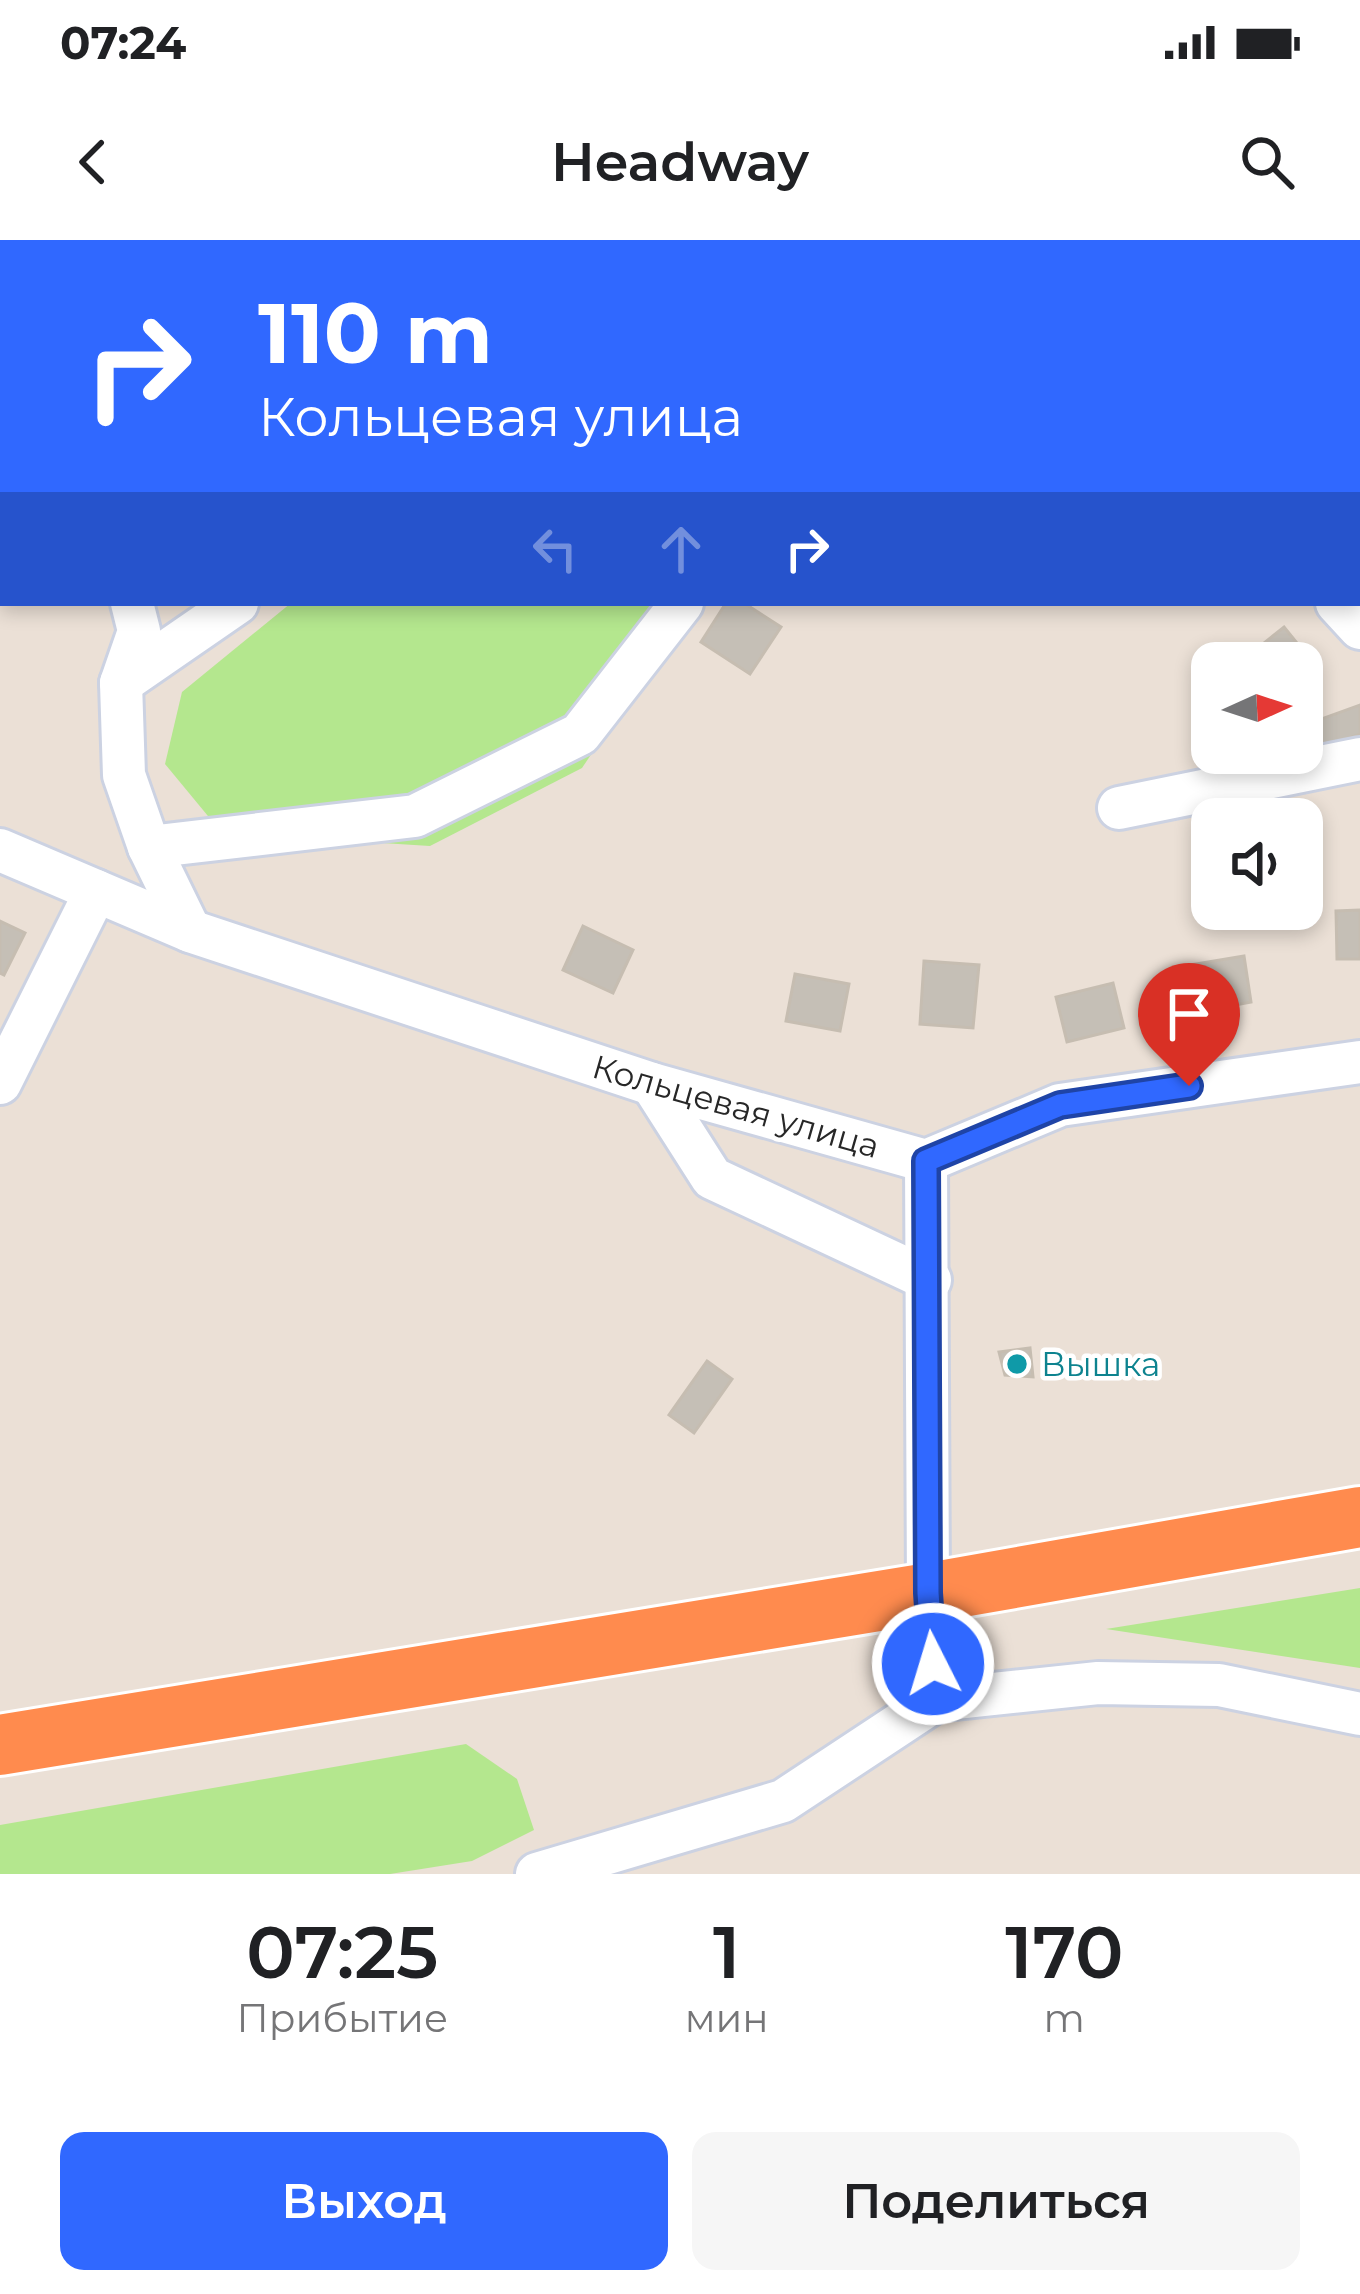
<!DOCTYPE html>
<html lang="ru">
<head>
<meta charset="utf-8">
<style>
	:root { --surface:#fff; --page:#f6f6f6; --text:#202124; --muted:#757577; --accent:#3068ff }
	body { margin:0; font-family:Montserrat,sans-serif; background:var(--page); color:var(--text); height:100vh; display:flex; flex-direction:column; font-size:45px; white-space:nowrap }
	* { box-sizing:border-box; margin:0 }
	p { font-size:39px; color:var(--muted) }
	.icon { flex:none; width:66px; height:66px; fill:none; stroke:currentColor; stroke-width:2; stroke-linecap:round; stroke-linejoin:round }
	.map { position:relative; height:1634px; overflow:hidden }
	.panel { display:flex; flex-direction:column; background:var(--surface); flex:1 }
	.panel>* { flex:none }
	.banner { position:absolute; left:0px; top:0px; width:1362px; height:366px; box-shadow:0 6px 18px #0003; background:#3068ff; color:#fff; overflow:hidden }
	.needle { width:78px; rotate:87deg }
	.tools { position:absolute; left:1191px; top:402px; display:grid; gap:24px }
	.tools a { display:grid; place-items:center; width:132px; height:132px; border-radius:24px; background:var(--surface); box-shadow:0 6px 18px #0003; font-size:60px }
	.pin { position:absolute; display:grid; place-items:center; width:102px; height:102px; color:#fff; margin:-123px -51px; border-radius:50% 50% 50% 0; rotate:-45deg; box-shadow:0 0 12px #0007 }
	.pin .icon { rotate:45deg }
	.me { position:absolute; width:132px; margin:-66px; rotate:355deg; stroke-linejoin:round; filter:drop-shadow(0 0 9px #0008) }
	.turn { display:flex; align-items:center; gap:42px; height:252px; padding:0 60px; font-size:54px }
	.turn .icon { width:156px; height:156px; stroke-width:2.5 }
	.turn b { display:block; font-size:84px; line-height:102px }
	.lanes { display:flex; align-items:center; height:114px; padding:0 60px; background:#0003; justify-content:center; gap:60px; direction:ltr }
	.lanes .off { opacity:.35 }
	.eta { display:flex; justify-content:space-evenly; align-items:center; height:204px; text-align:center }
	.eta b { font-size:72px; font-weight:600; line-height:84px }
	.action { display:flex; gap:24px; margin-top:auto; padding:24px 60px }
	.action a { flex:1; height:138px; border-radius:24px; background:var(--accent); color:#fff; font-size:48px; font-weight:600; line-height:138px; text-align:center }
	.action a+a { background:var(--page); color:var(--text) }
	.status { display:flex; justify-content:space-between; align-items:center; height:84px; padding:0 60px; background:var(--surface); direction:ltr }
	.status svg { height:33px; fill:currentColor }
	header { display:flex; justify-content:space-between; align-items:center; height:156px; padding:0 60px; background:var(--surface); font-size:54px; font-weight:600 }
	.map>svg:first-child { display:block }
	.green { fill:#b4e78e }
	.building { fill:#c5bfb6; stroke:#c6bdb1; stroke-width:3 }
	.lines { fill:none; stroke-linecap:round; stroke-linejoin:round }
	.minor-casing { stroke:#ccd2e2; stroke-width:48 }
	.highway-casing { stroke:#fff; stroke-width:66 }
	.minor { stroke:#fff; stroke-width:42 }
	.highway { stroke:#ff8b4e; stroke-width:60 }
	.route-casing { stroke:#1f44a6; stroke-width:30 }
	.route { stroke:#3068ff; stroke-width:21 }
	.culture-dot { fill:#0f9aa8; stroke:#fff; stroke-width:4.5 }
	.labels { text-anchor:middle; stroke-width:9; stroke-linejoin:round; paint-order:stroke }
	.street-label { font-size:33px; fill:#272727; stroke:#fff }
	.culture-label { font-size:33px; fill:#0d838f; stroke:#fff; text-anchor:start }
</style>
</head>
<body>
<div class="status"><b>07:24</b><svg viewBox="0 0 49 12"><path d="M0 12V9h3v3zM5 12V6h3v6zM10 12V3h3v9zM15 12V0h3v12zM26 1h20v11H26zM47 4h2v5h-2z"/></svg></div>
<header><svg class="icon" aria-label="back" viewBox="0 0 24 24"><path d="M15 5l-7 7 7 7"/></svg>Headway<svg class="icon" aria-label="search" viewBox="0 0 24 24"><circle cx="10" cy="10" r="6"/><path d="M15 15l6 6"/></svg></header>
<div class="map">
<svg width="1360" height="1634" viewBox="0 0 1360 1634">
	<rect width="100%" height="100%" fill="#ebe0d6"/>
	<g class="green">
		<polygon points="646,0 954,0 644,3"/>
		<polygon points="291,363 693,363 582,528 430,606 222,593 165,524 182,452"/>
		<polygon points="1360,1348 1360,1428 1106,1389"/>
		<polygon points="466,1504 517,1539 534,1590 472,1621 390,1634 0,1634 0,1585"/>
	</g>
	<g class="building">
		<polygon points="726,363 744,363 781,387 750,434 701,402"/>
		<polygon points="1284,387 1305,413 1293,423 1239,423"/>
		<polygon points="1360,465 1360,494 1279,524 1275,513 1302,513 1302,486"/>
		<polygon points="1360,670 1360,719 1337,719 1336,671"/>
		<polygon points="0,681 25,693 4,735 0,733"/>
		<polygon points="583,686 633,710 613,753 563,730"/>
		<polygon points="1244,716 1251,762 1192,773 1184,726"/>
		<polygon points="924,721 979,725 973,788 920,784"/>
		<polygon points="795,734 849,744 840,791 786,781"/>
		<polygon points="1113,743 1124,788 1067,802 1056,757"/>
		<polygon points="1030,1108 1033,1137 1005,1135 999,1112"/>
		<polygon points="707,1121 732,1139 694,1193 669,1175"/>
	</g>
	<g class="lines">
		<defs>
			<g id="minor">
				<polyline points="1010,0 1012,3"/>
				<polyline points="596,3 598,0"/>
				<polyline points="971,3 974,0"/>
				<polyline points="0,156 3,160"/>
				<polyline points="132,363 139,391 121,443 124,535 149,607 190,691"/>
				<polyline points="1337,363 1360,388"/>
				<polyline points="121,443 237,363"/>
				<polyline points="1119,568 1360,519"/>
				<polyline points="149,607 415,576 580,494 682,363"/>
				<polyline points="0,610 190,691 652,844 926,921 1060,865 1360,822"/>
				<polyline points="0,843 96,651"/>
				<polyline points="652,844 712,938 930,1040"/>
				<polyline points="926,921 928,1353 936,1460 1098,1443 1219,1445 1360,1474"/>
				<polyline points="537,1634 783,1561 936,1460"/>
			</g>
			<polyline id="highway" points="0,1505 928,1353 1360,1277"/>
		</defs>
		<use href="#minor" class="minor-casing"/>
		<use href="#highway" class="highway-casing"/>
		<use href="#minor" class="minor"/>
		<use href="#highway" class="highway"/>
	</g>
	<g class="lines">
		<defs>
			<polyline id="route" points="933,1424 928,1353 926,921 1060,865 1189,846"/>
		</defs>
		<use href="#route" class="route-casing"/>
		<use href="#route" class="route"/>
	</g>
	<circle class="culture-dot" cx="1017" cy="1124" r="12"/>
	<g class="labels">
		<g class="street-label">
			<text transform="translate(736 866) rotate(16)" y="12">Кольцевая улица</text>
		</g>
		<g class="culture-label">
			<text x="1041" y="1136">Вышка</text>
		</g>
	</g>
</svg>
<div class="tools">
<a><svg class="needle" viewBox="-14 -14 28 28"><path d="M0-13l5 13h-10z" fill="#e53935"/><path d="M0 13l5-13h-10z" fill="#757577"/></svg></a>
<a><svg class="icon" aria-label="sound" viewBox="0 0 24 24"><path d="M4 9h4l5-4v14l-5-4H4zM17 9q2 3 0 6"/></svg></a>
</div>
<div class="pin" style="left:1189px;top:846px;background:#d93025"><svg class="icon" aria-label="arrive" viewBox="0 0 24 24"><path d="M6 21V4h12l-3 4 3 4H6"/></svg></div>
<svg class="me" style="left:933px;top:1424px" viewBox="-20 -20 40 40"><circle r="17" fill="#3068ff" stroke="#fff" stroke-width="3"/><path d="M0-11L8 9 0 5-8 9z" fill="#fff"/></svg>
<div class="banner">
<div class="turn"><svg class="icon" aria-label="right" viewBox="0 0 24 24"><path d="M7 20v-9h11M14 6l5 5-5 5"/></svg><div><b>110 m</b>Кольцевая улица</div></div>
<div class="lanes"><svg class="icon off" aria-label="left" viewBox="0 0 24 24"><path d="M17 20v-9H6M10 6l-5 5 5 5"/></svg><svg class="icon off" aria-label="ahead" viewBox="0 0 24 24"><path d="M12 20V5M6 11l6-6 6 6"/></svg><svg class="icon" aria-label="right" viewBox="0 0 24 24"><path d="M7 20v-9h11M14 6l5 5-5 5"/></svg></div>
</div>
</div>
<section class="panel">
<div class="eta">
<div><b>07:25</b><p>Прибытие</p></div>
<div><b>1</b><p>мин</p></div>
<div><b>170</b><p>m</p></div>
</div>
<div class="action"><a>Выход</a><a>Поделиться</a></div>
</section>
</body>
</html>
